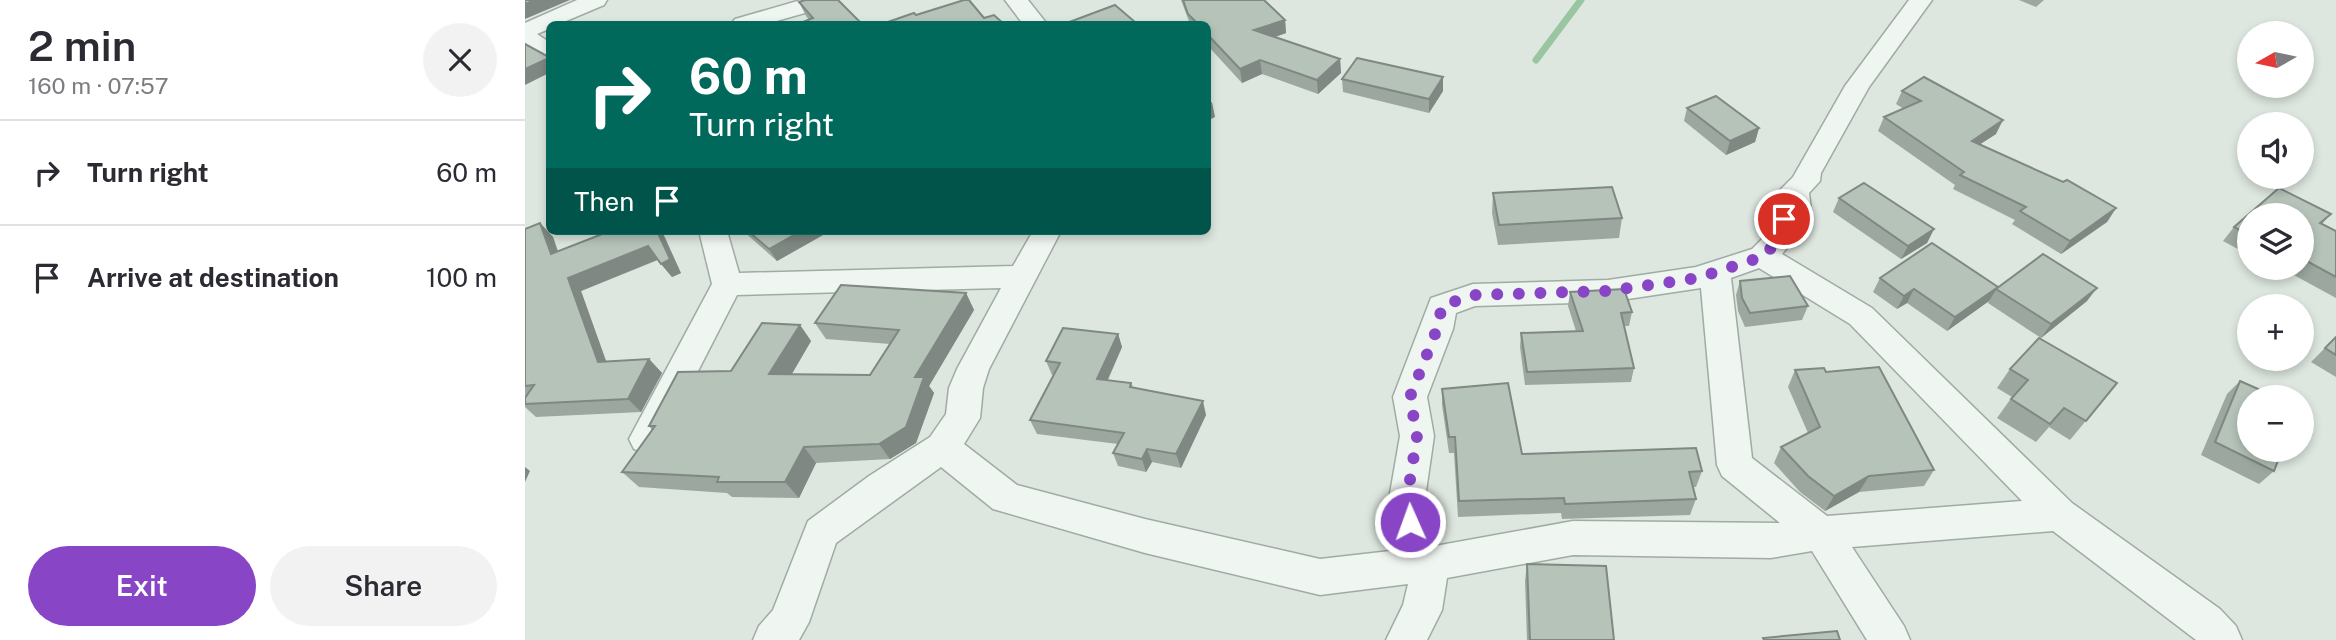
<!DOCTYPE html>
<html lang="en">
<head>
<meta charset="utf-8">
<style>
	:root { --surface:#fff; --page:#f2f2f3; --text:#2b2b33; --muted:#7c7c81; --line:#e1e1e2; --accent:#8846c7 }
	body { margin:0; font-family:"Public Sans",sans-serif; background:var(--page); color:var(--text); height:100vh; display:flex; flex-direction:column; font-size:26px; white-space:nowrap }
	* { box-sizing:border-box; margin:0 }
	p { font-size:23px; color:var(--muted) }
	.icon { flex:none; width:38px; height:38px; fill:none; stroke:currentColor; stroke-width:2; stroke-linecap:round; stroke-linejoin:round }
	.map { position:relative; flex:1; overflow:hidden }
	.panel { display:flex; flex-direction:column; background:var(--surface); width:525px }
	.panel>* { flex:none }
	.hud { position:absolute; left:21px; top:21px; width:665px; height:214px; border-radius:10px; box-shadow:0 4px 10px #0003; background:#00695c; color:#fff; overflow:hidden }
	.needle { width:46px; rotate:261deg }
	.fabs { position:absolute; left:1712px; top:21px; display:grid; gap:14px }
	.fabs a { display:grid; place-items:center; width:77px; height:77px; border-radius:50%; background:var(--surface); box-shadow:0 4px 10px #0003; font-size:35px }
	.pin { position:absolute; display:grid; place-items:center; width:60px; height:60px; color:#fff; margin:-30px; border:4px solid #fff; border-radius:50%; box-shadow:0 2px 7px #0007 }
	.me { position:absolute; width:77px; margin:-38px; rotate:358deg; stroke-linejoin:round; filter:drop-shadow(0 0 5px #0008) }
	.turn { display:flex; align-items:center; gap:24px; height:147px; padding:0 28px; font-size:32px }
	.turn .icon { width:91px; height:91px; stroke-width:2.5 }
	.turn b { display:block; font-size:49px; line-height:60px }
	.then { display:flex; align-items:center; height:66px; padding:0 28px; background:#0003; gap:14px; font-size:26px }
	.round { display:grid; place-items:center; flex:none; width:74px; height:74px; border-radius:37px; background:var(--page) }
	.head { display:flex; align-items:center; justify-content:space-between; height:119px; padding:0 28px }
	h1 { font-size:42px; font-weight:600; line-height:52px }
	.cta { display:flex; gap:14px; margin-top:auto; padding:14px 28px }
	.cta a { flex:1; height:80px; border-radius:42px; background:var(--accent); color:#fff; font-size:28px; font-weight:600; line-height:80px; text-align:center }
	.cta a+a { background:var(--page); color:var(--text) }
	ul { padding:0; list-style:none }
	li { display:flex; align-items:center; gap:21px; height:105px; padding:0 28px; border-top:2px solid var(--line) }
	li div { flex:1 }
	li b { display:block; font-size:26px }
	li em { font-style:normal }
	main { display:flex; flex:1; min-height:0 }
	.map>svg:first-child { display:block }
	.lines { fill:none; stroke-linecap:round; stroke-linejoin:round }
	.stream { stroke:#99c5a1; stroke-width:7 }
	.minor-casing { stroke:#9faca2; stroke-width:3 }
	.minor { fill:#eff5f1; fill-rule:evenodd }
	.wall { fill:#9ca89f }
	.shaded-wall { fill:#7f8882 }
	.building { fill:#b5c3b9; stroke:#7f8882; stroke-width:2 }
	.route { stroke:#8846c7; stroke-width:12; stroke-dasharray:0 21.6 }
</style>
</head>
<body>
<main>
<section class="panel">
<div class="head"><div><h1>2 min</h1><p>160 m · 07:57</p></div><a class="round"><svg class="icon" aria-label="close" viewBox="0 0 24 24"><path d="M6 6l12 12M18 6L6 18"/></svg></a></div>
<ul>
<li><svg class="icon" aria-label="right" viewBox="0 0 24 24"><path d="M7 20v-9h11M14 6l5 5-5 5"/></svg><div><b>Turn right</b></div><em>60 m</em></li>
<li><svg class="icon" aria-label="arrive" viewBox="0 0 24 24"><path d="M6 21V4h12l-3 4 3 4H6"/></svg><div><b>Arrive at destination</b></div><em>100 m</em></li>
</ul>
<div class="cta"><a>Exit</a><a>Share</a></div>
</section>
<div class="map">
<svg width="1811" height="640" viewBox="0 0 1811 640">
	<rect width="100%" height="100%" fill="#dde6df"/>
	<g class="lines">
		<polyline class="stream" points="1011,60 1056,0"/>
		<defs>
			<g id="minor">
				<polygon points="52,0 82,0 79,5 34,24 24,24 24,29 12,34 24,42 24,59 16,57 0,47 0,23"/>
				<polygon points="276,0 311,0 308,5 241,24 206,24 210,19"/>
				<polygon points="480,0 503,0 522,24 498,24"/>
				<path d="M1384,0H1407L1344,87L1296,173L1295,181L1284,193L1286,210L1272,224L1265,244L1257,254L1347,308L1547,503L1695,609L1711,626L1717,640H1671L1528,531L1327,547L1379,626L1385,640H1342L1287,551L1246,558L1048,555L922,578L917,610L902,640H861L878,605L883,584L795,595L620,553L468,509L416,467L311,543L284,622L274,640H228L234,626L248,610L283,521L344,476L405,437L421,414L424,388L432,369L476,288L212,295L133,449L121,453L109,449L104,439L187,284L174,231H202L214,273L488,266L508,231H536L464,369L458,388L455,418L439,444L492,485L620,519L795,559L874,550L869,539L863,505L875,436L868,397L906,298L948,284L1083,280L1171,267L1227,249L1237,239L1249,212L1258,206L1255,190L1268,177L1320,86ZM1234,268L1325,324L1497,501L1302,516L1227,458L1206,278ZM1176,288L1192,465L1197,476L1255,523L1048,521L910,546L899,505L909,436L902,397L928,329L931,313L950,306L1083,302Z"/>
			</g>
		</defs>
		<use href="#minor" class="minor-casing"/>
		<use href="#minor" class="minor"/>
	</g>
	<g class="wall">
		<polygon points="656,0 739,0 760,20 761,33 750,37 815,59 816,73 793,94 737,74 717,83 682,45 682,24 665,24"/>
		<polygon points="1494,0 1519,0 1511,7"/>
		<polygon points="274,2 337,24 284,20 281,16"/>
		<polygon points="817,79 918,91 904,113 818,92"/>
		<polygon points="1377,91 1471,134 1455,144 1591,208 1582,222 1536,254 1487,224 1490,220 1428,189 1430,185 1353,131 1359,117 1379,109 1371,104"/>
		<polygon points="1162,108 1234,128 1230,142 1201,155 1159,121"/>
		<polygon points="1754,188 1806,214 1797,224 1811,231 1811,298 1756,268 1776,268 1776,215 1724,215 1724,255 1698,241 1709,227"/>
		<polygon points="968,193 1097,218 1094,238 973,245 967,213"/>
		<polygon points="1314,198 1409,229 1402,243 1376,259 1308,212"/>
		<polygon points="15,223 28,237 33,251 85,231 156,273 147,277 133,260 56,291 81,361 124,359 137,373 116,412 11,417 0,407 0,229"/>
		<polygon points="218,231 305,231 252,261"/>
		<polygon points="1355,278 1473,287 1562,301 1516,338 1463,303 1464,301 1422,331 1382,303 1372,309 1348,292"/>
		<polygon points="1215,281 1283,306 1277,320 1220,327 1213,311 1211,295"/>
		<polygon points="1045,292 1107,312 1104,326 1099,326 1109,368 1106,382 1000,385 995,347 996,333 1051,331 1043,306"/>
		<polygon points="441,293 449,310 404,386 409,393 391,443 365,459 291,463 274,498 207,497 202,493 114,487 97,472 127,430 124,426 275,325 286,341 266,375 345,375 365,344 301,339 290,323"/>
		<polygon points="593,334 597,347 583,380 606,383 608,387 681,415 656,468 627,462 621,472 593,466 588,453 593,444 512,434 505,420 529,375 527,375 521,361"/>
		<polygon points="1811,337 1811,377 1786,362"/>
		<polygon points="1485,369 1592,383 1545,440 1524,427 1511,442 1472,418 1487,397 1472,388"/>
		<polygon points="1270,370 1301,372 1409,470 1399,486 1334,492 1300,511 1275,492 1249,463 1256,447 1283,433 1263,387"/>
		<polygon points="1715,381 1749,471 1734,484 1676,455 1702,394"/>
		<polygon points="917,389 997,454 1177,471 1171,487 1168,487 1171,499 1165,515 1037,519 1036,513 933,517 929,453 924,453 917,405"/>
		<polygon points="1002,564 1089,640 1002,640 1000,581"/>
	</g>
	<g class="shaded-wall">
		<polygon points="10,0 45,0 0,19 0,4"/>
		<polygon points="760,20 761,33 731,44 729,30"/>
		<polygon points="24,58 24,73 0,85 0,69"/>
		<polygon points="815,59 816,73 793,94 792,80"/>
		<polygon points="735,60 737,74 717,83 715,69"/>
		<polygon points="918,77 918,91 904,113 904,99"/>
		<polygon points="687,102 690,117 682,121 682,105"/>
		<polygon points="1478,120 1471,134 1440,154 1447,141"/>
		<polygon points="1234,128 1230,142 1201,155 1205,141"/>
		<polygon points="1591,208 1582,222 1536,254 1545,241"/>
		<polygon points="15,223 28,237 38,268 26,254"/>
		<polygon points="1409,229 1402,243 1376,259 1383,246"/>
		<polygon points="132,231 137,231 156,273 147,277 136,264"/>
		<polygon points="276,231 305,231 252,261 244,249"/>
		<polygon points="123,246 134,259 56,291 86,375 73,362 43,278"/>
		<polygon points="1473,287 1464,301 1422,331 1430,317"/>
		<polygon points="1572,288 1562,301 1516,338 1526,324"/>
		<polygon points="1389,289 1382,303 1372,309 1379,296"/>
		<polygon points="441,293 449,310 404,386 409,393 391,443 365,459 354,444 390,377"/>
		<polygon points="275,325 286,341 257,391 244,374"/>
		<polygon points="593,334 597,347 577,392 572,379"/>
		<polygon points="124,359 137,373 116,412 103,399"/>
		<polygon points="678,401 681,415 656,468 651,454"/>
		<polygon points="279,447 291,463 274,498 260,482"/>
		<polygon points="622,449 627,462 621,472 617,459"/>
		<polygon points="0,467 5,471 0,482"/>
		<polygon points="1344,476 1334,492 1300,511 1309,496"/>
	</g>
	<g class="building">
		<polygon points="0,0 10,0 0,4"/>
		<polygon points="280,0 313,0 337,24 277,24 275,23 288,18 274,2"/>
		<polygon points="439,0 444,0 459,18 469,15 479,24 357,24 389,13 391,15"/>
		<polygon points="658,0 739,0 760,20 729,30 815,59 792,80 735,60 715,69 682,34 682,24 673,24 663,14"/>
		<polygon points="590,5 610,22 604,24 539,24"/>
		<polygon points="0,44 24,57 24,58 0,69"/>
		<polygon points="832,58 918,77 904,99 817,79"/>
		<polygon points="1399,77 1478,120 1447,141 1538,182 1542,180 1591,208 1545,241 1495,211 1501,207 1435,175 1439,172 1359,117 1396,101 1377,91"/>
		<polygon points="1191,96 1234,128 1205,141 1162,108"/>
		<polygon points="1339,183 1409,229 1383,246 1314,198"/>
		<polygon points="1087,187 1097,218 974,225 968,193"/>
		<polygon points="1754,188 1806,214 1795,223 1811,231 1811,277 1776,258 1776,215 1724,215 1724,235 1709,227"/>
		<polygon points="15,223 26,254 85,231 132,231 145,259 136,264 123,246 43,278 73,362 124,359 103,399 0,404 0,398 9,385 0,386 0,229"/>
		<polygon points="223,231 276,231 244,249"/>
		<polygon points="1407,243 1473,287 1430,317 1389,289 1379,296 1355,278"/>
		<polygon points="1518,254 1572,288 1526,324 1471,289"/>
		<polygon points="1265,276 1283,306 1225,313 1217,298 1215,281"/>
		<polygon points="316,285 441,293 390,377 399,377 381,427 354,444 279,447 260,482 192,482 194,477 97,472 130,426 124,426 153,372 206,371 237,323 275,325 244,374 345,375 374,330 290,323"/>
		<polygon points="1099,289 1107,312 1096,313 1109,368 1002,372 996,333 1058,331 1045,292"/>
		<polygon points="538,328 593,334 572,379 606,383 605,387 678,401 651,454 622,449 617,459 588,453 599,433 505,420 535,363 521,361"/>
		<polygon points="1811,337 1811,355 1800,348"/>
		<polygon points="1514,338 1592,383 1561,421 1539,408 1525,424 1486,399 1503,380 1485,369"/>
		<polygon points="1354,367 1409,470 1344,476 1309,496 1283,476 1256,447 1295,427 1270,370 1299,368 1301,372"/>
		<polygon points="1715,381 1751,397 1724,397 1724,450 1757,450 1749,471 1690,442"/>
		<polygon points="983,383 997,454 1171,448 1177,471 1164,472 1171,499 1040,504 1039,498 934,501 930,437 924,437 917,389"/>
		<polygon points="1002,564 1081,566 1089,640 1005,640"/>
		<polygon points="1312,631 1315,640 1239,640 1238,638"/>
	</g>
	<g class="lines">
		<polyline class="route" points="885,522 881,505 892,436 885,397 912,329 917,306 948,295 1083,291 1173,278 1237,257 1250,244 1259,219"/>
	</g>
</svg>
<div class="fabs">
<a><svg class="needle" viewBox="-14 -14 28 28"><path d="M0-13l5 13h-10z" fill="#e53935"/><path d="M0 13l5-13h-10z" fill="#7c7c81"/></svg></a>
<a><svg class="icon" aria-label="sound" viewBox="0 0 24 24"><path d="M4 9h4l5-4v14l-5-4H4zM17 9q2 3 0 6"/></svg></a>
<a><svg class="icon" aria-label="layers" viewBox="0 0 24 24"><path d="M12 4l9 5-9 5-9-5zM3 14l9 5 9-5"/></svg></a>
<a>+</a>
<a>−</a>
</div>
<div class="pin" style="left:1259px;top:219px;background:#d93025"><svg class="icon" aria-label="arrive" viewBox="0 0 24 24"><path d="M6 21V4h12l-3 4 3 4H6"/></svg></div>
<svg class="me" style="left:885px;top:522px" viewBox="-20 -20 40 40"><circle r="17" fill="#8846c7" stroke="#fff" stroke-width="3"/><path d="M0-11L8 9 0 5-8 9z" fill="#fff"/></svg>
<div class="hud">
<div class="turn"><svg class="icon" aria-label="right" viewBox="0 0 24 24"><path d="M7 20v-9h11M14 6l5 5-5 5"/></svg><div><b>60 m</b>Turn right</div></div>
<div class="then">Then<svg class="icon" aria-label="arrive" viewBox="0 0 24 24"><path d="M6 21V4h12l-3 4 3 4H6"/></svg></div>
</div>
</div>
</main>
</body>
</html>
